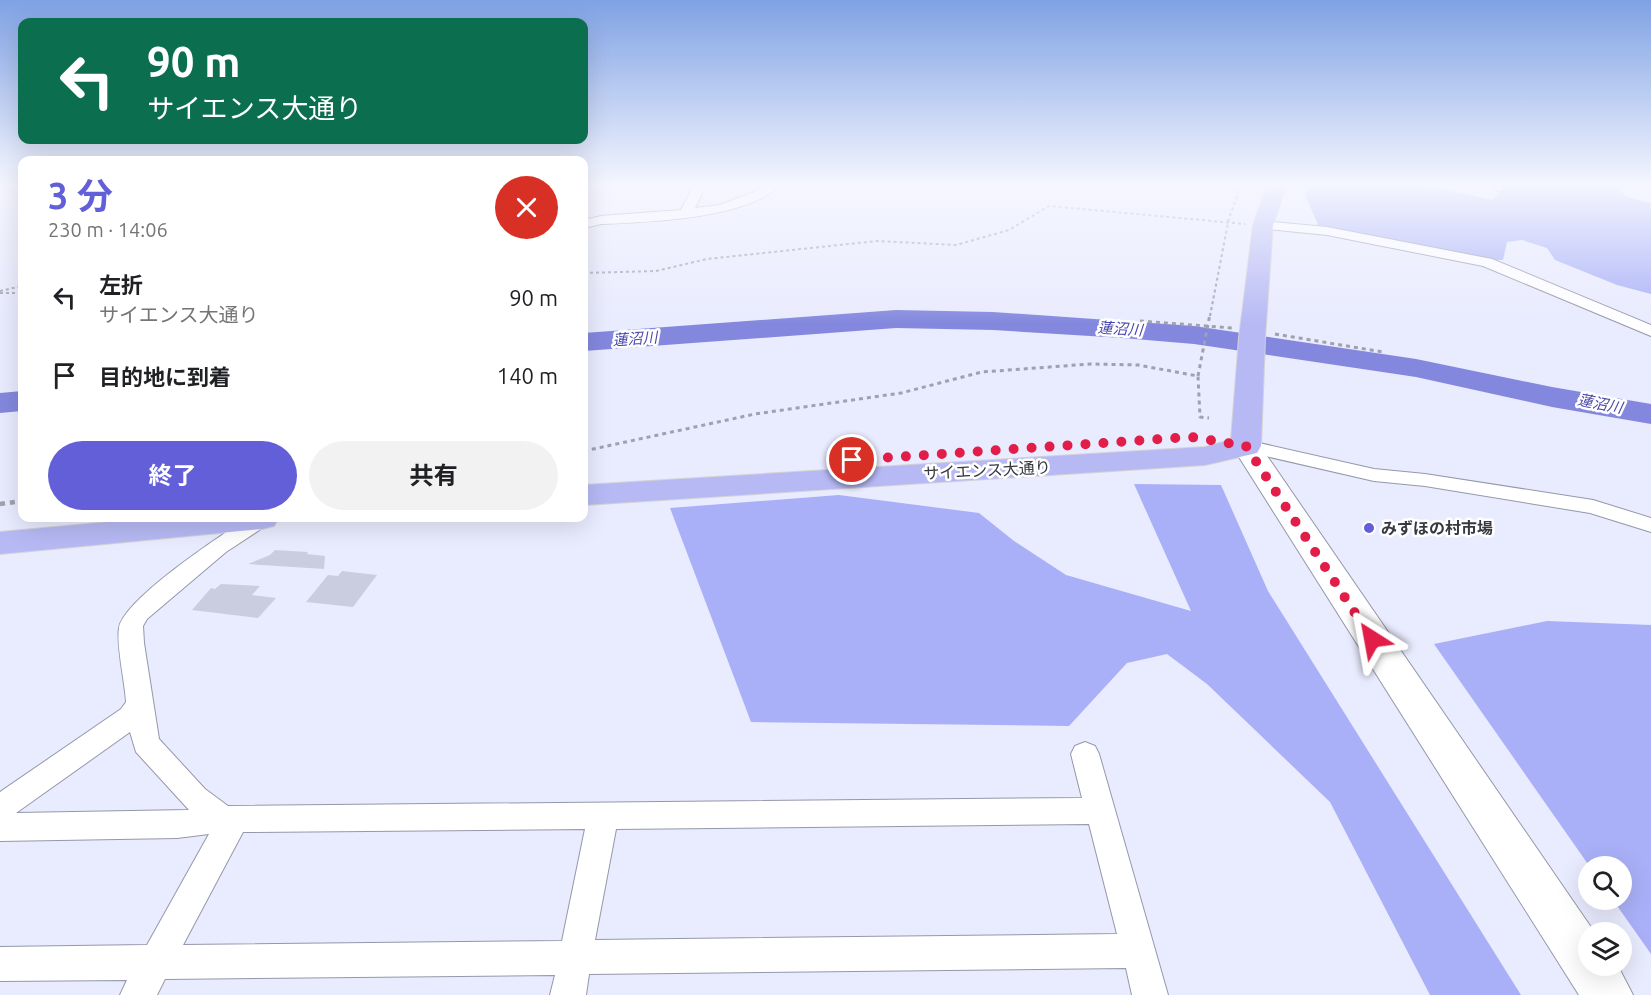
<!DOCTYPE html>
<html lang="ja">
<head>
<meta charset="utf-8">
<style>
	:root { --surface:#fff; --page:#f2f2f2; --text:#202124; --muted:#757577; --accent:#625fd8 }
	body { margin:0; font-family:Ubuntu,"Noto Sans JP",sans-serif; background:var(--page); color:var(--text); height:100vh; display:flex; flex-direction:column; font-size:22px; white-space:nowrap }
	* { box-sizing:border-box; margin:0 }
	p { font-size:20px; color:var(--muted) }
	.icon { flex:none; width:33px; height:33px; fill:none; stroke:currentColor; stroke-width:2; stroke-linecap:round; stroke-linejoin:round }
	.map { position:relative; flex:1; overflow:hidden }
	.sheet { position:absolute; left:18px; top:156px; width:570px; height:366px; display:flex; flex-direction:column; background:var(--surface); border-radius:12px; box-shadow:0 6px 24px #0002 }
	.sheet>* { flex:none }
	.banner { position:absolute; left:18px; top:18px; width:570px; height:126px; border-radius:12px; box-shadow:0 6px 24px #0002; background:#0b6e4f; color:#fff; overflow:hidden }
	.tools { position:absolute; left:1578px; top:856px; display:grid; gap:12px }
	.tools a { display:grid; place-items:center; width:54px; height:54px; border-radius:50%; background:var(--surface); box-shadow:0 6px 24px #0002; font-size:30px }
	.pin { position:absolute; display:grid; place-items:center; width:51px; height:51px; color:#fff; margin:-26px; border:3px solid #fff; border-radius:50%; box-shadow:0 2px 6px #0007 }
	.me { position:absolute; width:66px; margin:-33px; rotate:326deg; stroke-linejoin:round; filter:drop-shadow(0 0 4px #0008) }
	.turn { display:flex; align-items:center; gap:21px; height:126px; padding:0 30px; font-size:27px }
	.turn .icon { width:78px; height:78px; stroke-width:2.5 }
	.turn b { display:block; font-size:42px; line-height:51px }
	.round { display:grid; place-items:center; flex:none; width:63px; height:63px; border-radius:32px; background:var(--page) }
	.overview { display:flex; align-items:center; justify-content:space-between; height:102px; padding:0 30px }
	h1 { font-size:36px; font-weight:700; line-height:45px; color:var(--accent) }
	.action { display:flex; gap:12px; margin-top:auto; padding:12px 30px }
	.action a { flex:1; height:69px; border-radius:36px; background:var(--accent); color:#fff; font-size:24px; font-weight:700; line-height:69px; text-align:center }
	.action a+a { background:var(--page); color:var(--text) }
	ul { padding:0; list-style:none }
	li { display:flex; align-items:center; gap:18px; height:78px; padding:0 30px }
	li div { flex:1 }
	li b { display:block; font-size:22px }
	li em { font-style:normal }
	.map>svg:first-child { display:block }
	.forest { fill:#a9b0f7 }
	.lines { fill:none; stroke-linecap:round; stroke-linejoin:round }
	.river { fill:#8388de; fill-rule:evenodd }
	.building { fill:#cacddf }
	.lane-casing { stroke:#9598a9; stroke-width:3 }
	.street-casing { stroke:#9598a9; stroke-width:2 }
	.secondary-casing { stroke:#9598a9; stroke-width:2 }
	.primary-casing { stroke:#d3d3d5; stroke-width:2 }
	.path-far2 { stroke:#9fa1af; stroke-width:2; stroke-dasharray:3 3; stroke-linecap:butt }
	.path-far1 { stroke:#9fa1af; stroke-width:3; stroke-dasharray:4 4; stroke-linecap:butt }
	.path { stroke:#9fa1af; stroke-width:4.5; stroke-dasharray:5 5; stroke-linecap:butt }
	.lane { fill:#fff; fill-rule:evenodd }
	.street { fill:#fff; fill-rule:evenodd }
	.secondary { fill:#fff; fill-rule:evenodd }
	.primary { fill:#b6b9f4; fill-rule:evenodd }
	.route { stroke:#e11d48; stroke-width:10; stroke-dasharray:0 18 }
	.poi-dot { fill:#625fd8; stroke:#fff; stroke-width:2 }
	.labels { text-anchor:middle; stroke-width:5; stroke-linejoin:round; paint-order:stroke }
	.far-water-label { font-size:15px; font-style:italic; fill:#4946ab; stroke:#fff }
	.street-label { font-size:16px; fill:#383940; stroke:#fff }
	.poi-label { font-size:16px; font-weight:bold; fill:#383940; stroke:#fff; text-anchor:start }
</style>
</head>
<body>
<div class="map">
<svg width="1651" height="995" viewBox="0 0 1651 995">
	<rect width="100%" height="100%" fill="#e9ebfe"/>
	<g class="forest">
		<polygon points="1311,185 1425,185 1493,200 1505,185 1616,185 1626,197 1651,203 1651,294 1617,285 1555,260 1547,248 1522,240 1507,242 1503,260 1494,260 1318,225 1305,194"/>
		<polygon points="1134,484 1221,485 1268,591 1521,995 1430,995 1330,802 1207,684 1167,654 1127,663 1069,726 751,722 670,508 839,495 979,513 1014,541 1066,575 1191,611"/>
		<polygon points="1547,621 1651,625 1651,954 1613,900 1622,900 1622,867 1590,867 1434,644"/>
	</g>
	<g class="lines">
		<g class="river">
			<polygon points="896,310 993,312 1194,326 1416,359 1552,387 1651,404 1651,424 1552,407 1416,377 1194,344 1123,338 993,330 896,328 584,351 584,333"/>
			<polygon points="22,391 22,411 0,413 0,393"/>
		</g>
	</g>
	<g class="building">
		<polygon points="275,550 308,552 307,554 325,556 324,569 248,564 270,555"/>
		<polygon points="342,571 377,575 353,607 306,602 328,575 338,576"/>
		<polygon points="221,584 260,586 252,595 276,598 258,618 192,610 211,588 215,589"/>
	</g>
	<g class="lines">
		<defs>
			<polygon id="lane" points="1493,185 1499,185 1503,190 1498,191"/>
			<g id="street">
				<path d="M694,185H706L695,208L720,205L754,192L765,185H780C748,219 646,222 601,224L584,228V220L601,216L681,210Z"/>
				<polygon points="1263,221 1327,227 1492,259 1651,325 1651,336 1483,266 1327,235 1258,228 1256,225"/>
				<polygon points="1246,440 1374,469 1425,474 1593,500 1651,518 1651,532 1590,513 1425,486 1374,481 1239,450 1236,446 1239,442"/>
				<path d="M248,518H273L270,523L226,552L147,619L143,626L144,643L159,739L205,789L228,806L1082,798L1071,754L1075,746L1085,742L1095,746L1099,754L1168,995H1132L1126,968L589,974L586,995H550L555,975L165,979L157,995H120L127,980L0,981V947L147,945L209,834L177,838L0,841V792L121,709L126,702C125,682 116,645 119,628C123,600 221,535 248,518ZM130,732L136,752L189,810L16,813ZM1089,824L1117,934L595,940L616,829ZM585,829L562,941L183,945L243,832Z"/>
			</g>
			<polygon id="secondary" points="1246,438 1256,440 1595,933 1588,933 1588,966 1618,966 1633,995 1579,995 1232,446 1236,440"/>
			<g id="primary">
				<polygon points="1267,185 1287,185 1273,225 1265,338 1261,446 1257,453 1205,465 584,505 584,485 1205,447 1231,440 1239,338 1253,225"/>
				<polygon points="152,518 279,518 274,526 262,529 0,554 0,532"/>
			</g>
		</defs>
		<use href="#lane" class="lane-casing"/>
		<use href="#street" class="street-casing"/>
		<use href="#secondary" class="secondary-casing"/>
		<use href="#primary" class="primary-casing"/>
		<g class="path-far2">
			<polyline points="1550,191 1552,185"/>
			<polyline points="584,273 656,271 707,259 877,241 956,245 1009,230 1049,206 1245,224"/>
			<polyline points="0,291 22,286"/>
			<polyline points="0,293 22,293"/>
			<polyline points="1210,316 1229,218 1241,185"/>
		</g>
		<g class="path-far1">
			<polyline points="1140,321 1232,328"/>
			<polyline points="1275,334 1383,352"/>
			<polyline points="1198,376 1210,314"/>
			<polyline points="584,451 755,414 901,393 982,372 1090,364 1138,365 1198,376 1200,417 1209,418"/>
		</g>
		<polyline class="path" points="0,504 22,501"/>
		<use href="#lane" class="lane"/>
		<use href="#street" class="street"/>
		<use href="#secondary" class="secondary"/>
		<use href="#primary" class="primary"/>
	</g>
	<linearGradient id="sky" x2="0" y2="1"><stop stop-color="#7fa2e4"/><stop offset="0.57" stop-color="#f5f6ff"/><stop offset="1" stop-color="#f5f6ff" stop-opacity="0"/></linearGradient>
	<rect width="1651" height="324" fill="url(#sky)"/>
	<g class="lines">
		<polyline class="route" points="852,460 1191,437 1246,446 1372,639"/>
	</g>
	<circle class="poi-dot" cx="1369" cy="528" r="6"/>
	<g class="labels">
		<g class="far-water-label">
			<text transform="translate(1120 329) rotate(4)" y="5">蓮沼川</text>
			<text transform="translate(635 339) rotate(-4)" y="5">蓮沼川</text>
			<text transform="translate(1600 404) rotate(11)" y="5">蓮沼川</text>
		</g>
		<g class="street-label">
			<text transform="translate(987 470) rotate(-3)" y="6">サイエンス大通り</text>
		</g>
		<g class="poi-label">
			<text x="1381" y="534">みずほの村市場</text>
		</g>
	</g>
</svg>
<div class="tools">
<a><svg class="icon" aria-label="search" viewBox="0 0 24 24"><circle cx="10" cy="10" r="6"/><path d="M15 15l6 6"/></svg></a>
<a><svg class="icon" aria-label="layers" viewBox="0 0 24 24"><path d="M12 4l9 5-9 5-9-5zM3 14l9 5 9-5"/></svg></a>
</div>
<div class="pin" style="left:852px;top:460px;background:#d93025"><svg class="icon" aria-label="arrive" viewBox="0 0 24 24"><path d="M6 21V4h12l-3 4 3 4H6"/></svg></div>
<svg class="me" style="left:1372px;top:639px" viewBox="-20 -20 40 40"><path d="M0-17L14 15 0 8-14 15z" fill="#e11d48" stroke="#fff" stroke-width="4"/></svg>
<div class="banner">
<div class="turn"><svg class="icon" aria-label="left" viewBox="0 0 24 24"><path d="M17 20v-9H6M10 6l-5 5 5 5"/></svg><div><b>90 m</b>サイエンス大通り</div></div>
</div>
<section class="sheet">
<div class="overview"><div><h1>3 分</h1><p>230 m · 14:06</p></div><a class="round" style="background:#d93025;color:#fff"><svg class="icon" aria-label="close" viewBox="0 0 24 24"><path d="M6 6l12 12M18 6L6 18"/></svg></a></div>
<ul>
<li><svg class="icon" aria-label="left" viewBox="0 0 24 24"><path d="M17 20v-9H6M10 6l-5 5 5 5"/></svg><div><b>左折</b><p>サイエンス大通り</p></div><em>90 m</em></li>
<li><svg class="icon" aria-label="arrive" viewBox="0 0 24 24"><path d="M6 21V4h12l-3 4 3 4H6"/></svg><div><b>目的地に到着</b></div><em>140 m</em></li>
</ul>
<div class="action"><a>終了</a><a>共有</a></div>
</section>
</div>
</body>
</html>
